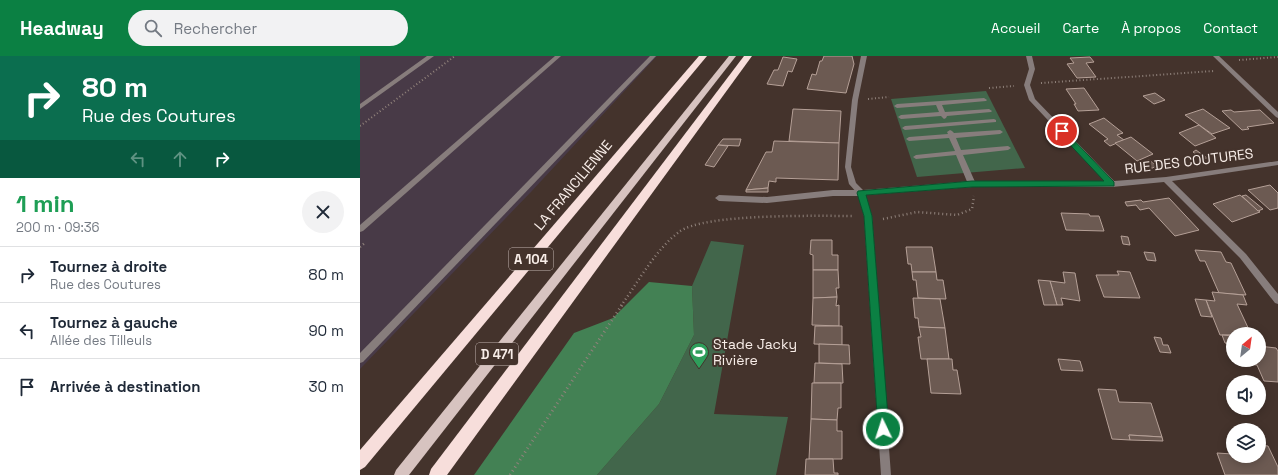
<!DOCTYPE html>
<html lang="fr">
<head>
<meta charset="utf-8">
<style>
	:root { --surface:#fff; --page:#f2f2f3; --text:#1f2937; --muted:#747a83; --line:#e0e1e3; --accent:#0b8043 }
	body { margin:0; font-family:"Space Grotesk",sans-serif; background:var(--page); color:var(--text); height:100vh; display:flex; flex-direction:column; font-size:15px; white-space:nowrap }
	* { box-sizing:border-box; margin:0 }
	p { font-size:13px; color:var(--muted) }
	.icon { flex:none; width:22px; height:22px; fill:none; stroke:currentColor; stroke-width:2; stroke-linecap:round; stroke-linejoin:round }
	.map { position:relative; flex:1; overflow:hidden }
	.details { display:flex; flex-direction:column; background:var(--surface); width:360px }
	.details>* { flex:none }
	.top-card { background:#0b6e4f; color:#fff; overflow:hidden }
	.needle { width:26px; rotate:29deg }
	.controls { position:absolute; left:866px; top:271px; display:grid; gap:8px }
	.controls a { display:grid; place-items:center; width:40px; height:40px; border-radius:50%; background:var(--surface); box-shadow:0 2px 10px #0003; font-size:20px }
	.pin { position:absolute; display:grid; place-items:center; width:34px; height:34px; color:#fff; margin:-17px; border:2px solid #fff; border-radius:50%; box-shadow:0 1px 4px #0007 }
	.me { position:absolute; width:44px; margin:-22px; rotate:356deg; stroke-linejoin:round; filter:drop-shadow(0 0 3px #0008) }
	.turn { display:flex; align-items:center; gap:14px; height:84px; padding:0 16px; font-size:18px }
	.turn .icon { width:52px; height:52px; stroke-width:2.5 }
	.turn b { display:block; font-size:28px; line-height:34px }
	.lanes { display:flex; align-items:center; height:38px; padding:0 16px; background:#0003; justify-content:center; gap:20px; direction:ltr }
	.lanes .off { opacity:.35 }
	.round { display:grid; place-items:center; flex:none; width:42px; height:42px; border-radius:21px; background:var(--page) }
	.headline { display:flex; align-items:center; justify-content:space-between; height:68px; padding:0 16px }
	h1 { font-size:24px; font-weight:700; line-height:30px; color:#1e9e55 }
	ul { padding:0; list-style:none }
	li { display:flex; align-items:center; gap:12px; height:56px; padding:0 16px; border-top:1px solid var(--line) }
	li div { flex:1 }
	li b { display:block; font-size:15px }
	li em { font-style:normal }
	header { display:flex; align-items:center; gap:24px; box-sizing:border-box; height:56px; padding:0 20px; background:var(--accent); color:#fff }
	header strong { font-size:19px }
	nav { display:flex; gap:22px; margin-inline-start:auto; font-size:14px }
	.search { width:280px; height:36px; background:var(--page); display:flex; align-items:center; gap:10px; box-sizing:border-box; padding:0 14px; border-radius:22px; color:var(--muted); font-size:15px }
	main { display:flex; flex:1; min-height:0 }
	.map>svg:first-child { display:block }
	.commercial { fill:#483a47 }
	.green { fill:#42664b }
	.forest { fill:#438154 }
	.building { fill:#6c5a52; stroke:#b5a097 }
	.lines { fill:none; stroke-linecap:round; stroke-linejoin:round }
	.path-far2 { stroke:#90827b; stroke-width:2; stroke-dasharray:1 2.5; stroke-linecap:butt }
	.path-far1 { stroke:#90827b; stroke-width:2.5; stroke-dasharray:1 3; stroke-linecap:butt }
	.path { stroke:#90827b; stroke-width:3; stroke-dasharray:1 3.5; stroke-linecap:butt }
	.service { fill:#877d7c; fill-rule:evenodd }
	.minor { fill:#877d7c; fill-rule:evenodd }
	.primary { fill:#d7c3c0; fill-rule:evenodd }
	.motorway { fill:#f7dedb; fill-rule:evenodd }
	.route { fill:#0b8043; stroke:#07532c }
	.labels { text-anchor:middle; stroke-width:4; stroke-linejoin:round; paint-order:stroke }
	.shield { fill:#44332c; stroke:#c2b5b0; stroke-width:1 }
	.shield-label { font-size:13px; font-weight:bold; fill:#f8ede8 }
	.street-label { font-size:14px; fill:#f8ede8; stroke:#44332c }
	.poi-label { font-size:14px; fill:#f8ede8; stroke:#44332c; text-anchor:start }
</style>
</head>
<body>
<header>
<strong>Headway</strong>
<div class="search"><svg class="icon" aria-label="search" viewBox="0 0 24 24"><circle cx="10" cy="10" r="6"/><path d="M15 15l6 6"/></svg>Rechercher</div>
<nav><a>Accueil</a><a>Carte</a><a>À propos</a><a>Contact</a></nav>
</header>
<main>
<section class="details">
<div class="top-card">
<div class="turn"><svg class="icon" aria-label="right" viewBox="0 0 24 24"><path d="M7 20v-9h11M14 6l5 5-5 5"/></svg><div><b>80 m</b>Rue des Coutures</div></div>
<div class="lanes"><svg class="icon off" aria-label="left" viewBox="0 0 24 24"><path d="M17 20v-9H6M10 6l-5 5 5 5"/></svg><svg class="icon off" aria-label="ahead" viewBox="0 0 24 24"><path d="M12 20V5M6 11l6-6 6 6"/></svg><svg class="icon" aria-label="right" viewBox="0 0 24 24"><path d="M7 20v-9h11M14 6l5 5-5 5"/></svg></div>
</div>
<div class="headline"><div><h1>1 min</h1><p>200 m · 09:36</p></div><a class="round"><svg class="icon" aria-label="close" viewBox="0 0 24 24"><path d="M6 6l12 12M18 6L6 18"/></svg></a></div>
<ul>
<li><svg class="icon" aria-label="right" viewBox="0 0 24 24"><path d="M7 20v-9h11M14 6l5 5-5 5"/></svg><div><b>Tournez à droite</b><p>Rue des Coutures</p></div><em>80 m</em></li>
<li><svg class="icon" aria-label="left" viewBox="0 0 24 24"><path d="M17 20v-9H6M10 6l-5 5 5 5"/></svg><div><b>Tournez à gauche</b><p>Allée des Tilleuls</p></div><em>90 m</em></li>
<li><svg class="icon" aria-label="arrive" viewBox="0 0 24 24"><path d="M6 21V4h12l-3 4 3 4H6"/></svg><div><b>Arrivée à destination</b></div><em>30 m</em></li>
</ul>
</section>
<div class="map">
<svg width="918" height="419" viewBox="0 0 918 419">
	<rect width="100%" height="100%" fill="#44332c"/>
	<polygon class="commercial" points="0,0 297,0 170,137 0,313"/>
	<g class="green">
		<polygon points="626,35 665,112 557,121 531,43"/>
		<polygon points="351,185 384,189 354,358 428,361 416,419 237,419 299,348 334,279 332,230"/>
	</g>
	<polygon class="forest" points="289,226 332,230 334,279 299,348 237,419 114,419 214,277 253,262"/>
	<g class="building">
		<polygon points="464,0 492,0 494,8 486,37 447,33 452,18 456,19 460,5 462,5"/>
		<polygon points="423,1 437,3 432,16 428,15 423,30 407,28 414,14 418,14"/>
		<polygon points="730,1 734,6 726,7 736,21 717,22 707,8 714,7 710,2"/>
		<polygon points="724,32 739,54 718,55 714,48 716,48 706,33"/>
		<polygon points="795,37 805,44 794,48 783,40"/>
		<polygon points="433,53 481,55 479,87 429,85"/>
		<polygon points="843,53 870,72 852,78 825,59"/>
		<polygon points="871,54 874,56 900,54 914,67 887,71 889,73 882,74 862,55"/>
		<polygon points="744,62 763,77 757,79 764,84 750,90 744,85 748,83 729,68"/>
		<polygon points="839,69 856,82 835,90 819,77"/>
		<polygon points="771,81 793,98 777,105 755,87"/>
		<polygon points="363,83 381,83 379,90 358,89"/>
		<polygon points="414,85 479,87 478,124 416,122 416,126 409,125 408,132 386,134 406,96 412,96"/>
		<polygon points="358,89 368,90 354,111 345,109"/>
		<polygon points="836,94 847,102 842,103 833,96"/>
		<polygon points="789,104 797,110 790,113 782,106"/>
		<polygon points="910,129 918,137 918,152 910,154 888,134"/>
		<polygon points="408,132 408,136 386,136 386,134"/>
		<polygon points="880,139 900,156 872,166 853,148"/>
		<polygon points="886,139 903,153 898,155 882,140"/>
		<polygon points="809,142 839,174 815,180 789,152 780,154 776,149 767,150 765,146 781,144 783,146"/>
		<polygon points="701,157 729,158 730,160 739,160 744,175 706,174"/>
		<polygon points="761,180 768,181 770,189 763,188"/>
		<polygon points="451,184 472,184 472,199 478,199 478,214 453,214 453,199 450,198"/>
		<polygon points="546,191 572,191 576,216 552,216 551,208 548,208"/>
		<polygon points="835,194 861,196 866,206 871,207 886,239 859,237 845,205 840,205"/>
		<polygon points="784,196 794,197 796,205 787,204"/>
		<polygon points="453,214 478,214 479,232 476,232 477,241 453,242"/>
		<polygon points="757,215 770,216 780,242 744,241 736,219 759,219"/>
		<polygon points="552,216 576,216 577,224 583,224 586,243 558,242 556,224 553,224"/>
		<polygon points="703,216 715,217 720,245 701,242 703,249 697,249 690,225 705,227"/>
		<polygon points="678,224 690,225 697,249 684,249"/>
		<polygon points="852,236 883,239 887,249 877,248 891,278 860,279 846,244 855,245"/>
		<polygon points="477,241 476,250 479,249 479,270 452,269 453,242"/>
		<polygon points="553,242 580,243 585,272 559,271 558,262 555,262"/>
		<polygon points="835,243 846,244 852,261 841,260"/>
		<polygon points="455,270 482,270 482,289 454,288"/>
		<polygon points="559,271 585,272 589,303 561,303 558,281 561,281"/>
		<polygon points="862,279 873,280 873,288 865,287"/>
		<polygon points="794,281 801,282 803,289 808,289 811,297 800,296"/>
		<polygon points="459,288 489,289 490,308 459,307"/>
		<polygon points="899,290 916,292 918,295 918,326 904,325 897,309 884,308 883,304 899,304"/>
		<polygon points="567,303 592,303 593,314 597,314 601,338 571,337"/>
		<polygon points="698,303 720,305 723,315 701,314"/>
		<polygon points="455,307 482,308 483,327 454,327"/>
		<polygon points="452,327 481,327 481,352 478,352 477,364 451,363"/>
		<polygon points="738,333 756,334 759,346 791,347 802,381 769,379 770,384 752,383"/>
		<polygon points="451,363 477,364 477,375 482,375 482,403 449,403"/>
		<polygon points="769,379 802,381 803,385 770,384"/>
		<polygon points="899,389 908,390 918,411 918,419 865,419 857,397 873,398 873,400 900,400"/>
		<polygon points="446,403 473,403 474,417 478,417 478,419 445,419"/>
	</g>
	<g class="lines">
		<g class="path-far2">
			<polyline points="879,4 918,1"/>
			<polyline points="681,27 854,15"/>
			<polyline points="629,32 654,30"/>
			<polyline points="508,43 529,41"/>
			<polyline points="0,70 95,0"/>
		</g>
		<g class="path-far1">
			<polyline points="523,163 557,156 597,159 612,153 614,140"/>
			<polyline points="0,191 6,186"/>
			<path d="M261,250C278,226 296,193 319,176C343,157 460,160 494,160"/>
		</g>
		<polyline class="path" points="150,419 262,249"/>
		<g class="service">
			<polygon points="67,0 74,0 0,53 0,48"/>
			<polygon points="195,0 201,0 3,175 0,176 0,169"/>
			<polygon points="290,0 296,0 3,306 0,307 0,297"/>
			<polygon points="624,42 627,44 626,45 582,49 585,56 629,53 632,55 631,56 587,60 586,62 584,63 581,60 541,63 538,61 541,59 579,56 576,49 537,52 534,50 537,48"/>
			<polygon points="634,63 636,64 636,66 545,74 542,72 545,70"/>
			<polygon points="590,74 592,75 594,77 640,74 643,76 640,78 596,82 601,94 648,90 651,92 648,94 603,99 616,128 612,131 608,128 596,99 556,103 553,101 556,99 595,95 589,82 549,85 546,83 549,81 588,78 587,76"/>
			<polygon points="473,134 501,134 505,137 501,140 473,140 407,147 359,145 355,142 359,139 407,141"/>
		</g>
		<g class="minor">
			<polygon points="501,0 507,0 498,44 491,111 496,127 503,134 612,125 745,125 669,44 664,29 669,13 666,0 672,0 675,13 670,29 675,43 754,125 806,121 918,105 918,109 812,125 886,198 918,238 918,248 915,247 880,202 804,126 752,131 612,131 505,139 512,160 531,419 521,419 504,160 498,138 489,128 485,111 492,44"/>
			<polygon points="853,0 859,0 918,56 918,62 916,61"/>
		</g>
		<polygon class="primary" points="369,0 376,0 49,419 34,419 36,414"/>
		<g class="motorway">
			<polygon points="339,0 347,0 5,411 0,414 0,394"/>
			<polygon points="384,0 392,0 87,419 69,419 71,413"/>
		</g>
	</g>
	<polygon class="route" points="702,73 704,74 754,126 754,130 612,131 506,139 512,160 529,373 527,377 523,379 519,377 518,373 504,160 497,137 498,135 612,125 744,125 699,77 699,74"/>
	<defs>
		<symbol id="stadium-pin" viewBox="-11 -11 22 30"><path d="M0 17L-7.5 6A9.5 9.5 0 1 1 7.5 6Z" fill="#2e9e5b" stroke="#44332c"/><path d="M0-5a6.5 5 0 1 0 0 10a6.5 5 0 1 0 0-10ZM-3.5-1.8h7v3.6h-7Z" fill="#fff"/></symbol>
	</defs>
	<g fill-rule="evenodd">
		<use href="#stadium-pin" x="328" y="285" width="22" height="30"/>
	</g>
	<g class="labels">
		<g class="shield">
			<rect x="149" y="192" width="44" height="22" rx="3"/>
			<rect x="116" y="287" width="42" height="22" rx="3"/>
		</g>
		<g class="shield-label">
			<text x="171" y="208">A 104</text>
			<text x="137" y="303">D 471</text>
		</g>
		<g class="street-label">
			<text transform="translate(829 105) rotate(-7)" y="5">RUE DES COUTURES</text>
			<text transform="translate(213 129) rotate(-50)" y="5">LA FRANCILIENNE</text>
		</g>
		<g class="poi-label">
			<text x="353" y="293">Stade Jacky<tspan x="353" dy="16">Rivière</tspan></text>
		</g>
	</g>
</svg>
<div class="controls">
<a><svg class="needle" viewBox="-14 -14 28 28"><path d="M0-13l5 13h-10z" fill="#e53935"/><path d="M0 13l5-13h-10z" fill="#747a83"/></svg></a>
<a><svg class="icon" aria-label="sound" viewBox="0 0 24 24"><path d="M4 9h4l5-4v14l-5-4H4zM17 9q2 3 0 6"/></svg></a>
<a><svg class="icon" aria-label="layers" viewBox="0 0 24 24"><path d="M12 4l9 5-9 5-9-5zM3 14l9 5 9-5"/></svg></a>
</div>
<div class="pin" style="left:702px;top:75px;background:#d93025"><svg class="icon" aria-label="arrive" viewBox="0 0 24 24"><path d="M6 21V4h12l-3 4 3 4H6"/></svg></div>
<svg class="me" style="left:523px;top:373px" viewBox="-20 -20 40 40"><circle r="17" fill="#0b8043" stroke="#fff" stroke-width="3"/><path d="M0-11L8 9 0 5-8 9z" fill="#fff"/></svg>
</div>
</main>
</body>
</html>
